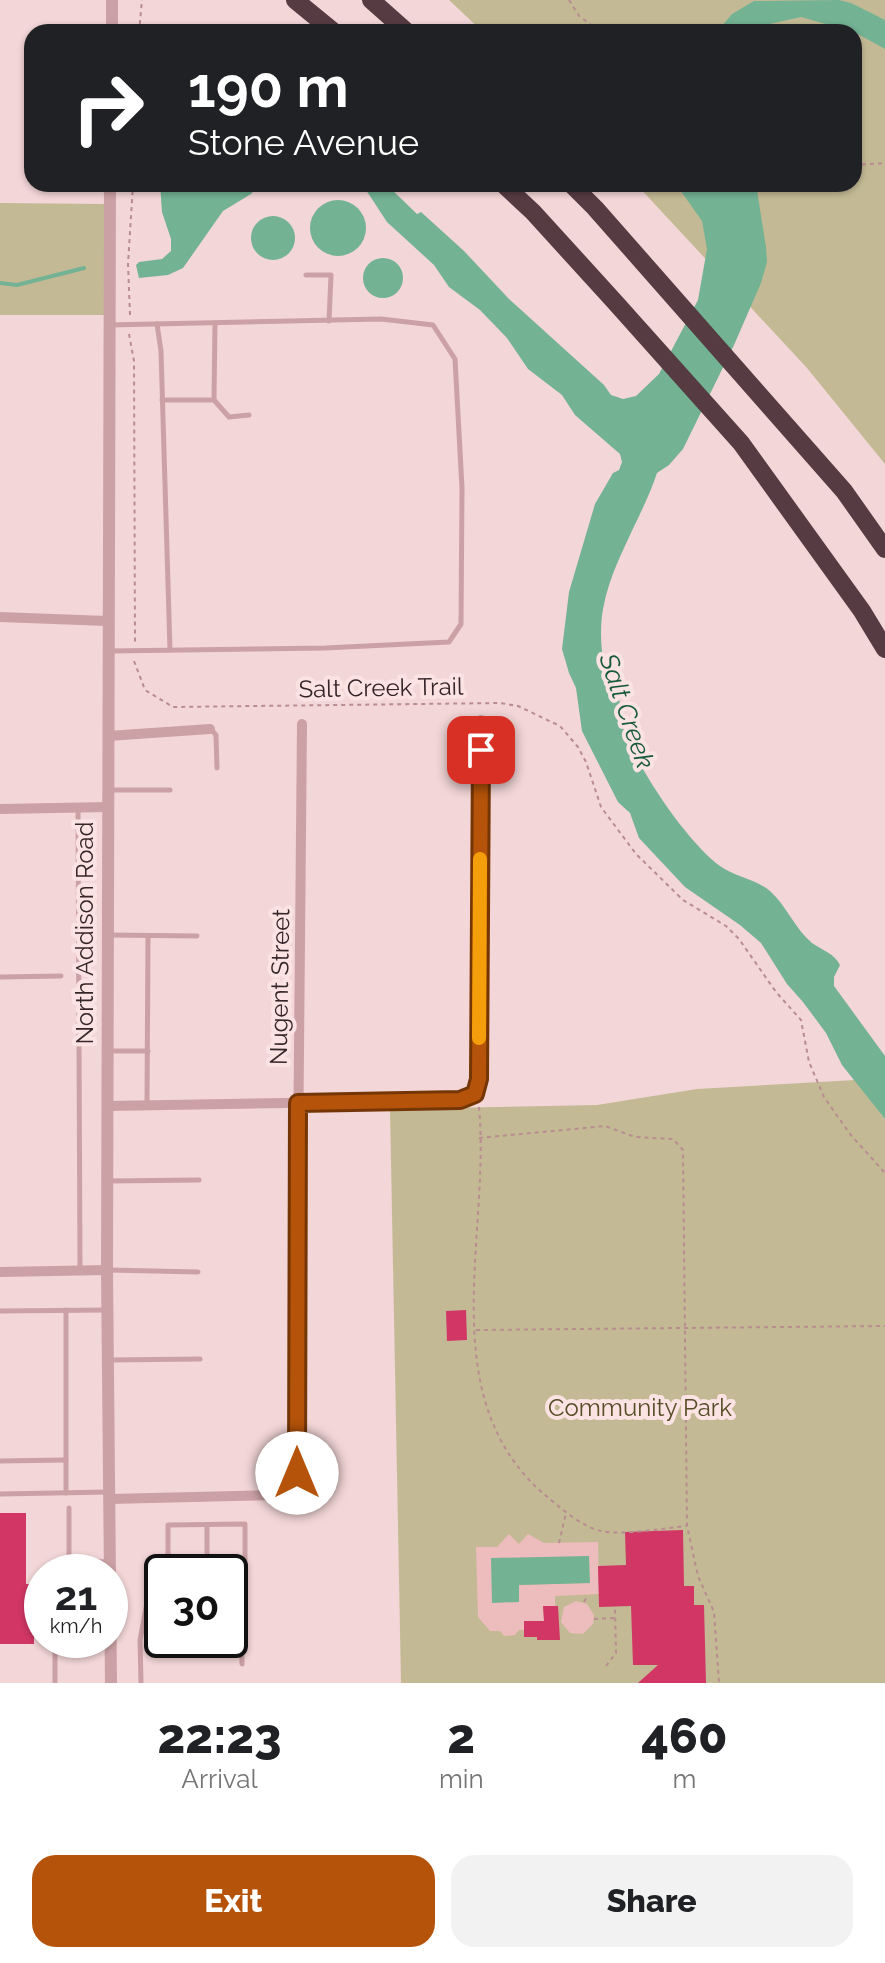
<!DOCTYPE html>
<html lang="en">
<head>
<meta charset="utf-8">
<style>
	:root { --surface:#fff; --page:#f2f2f2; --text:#202124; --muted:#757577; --accent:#b45309 }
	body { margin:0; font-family:Raleway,sans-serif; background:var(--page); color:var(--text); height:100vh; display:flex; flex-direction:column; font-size:30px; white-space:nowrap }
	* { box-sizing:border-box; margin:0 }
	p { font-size:26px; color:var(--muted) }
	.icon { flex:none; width:44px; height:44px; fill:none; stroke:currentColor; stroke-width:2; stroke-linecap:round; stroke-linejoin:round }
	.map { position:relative; height:1683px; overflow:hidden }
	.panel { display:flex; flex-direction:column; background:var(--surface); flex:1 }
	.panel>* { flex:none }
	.banner { position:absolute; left:24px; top:24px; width:838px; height:168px; border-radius:24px; box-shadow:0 2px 6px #0004; background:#202124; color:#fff; overflow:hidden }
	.speed { position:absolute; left:24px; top:1554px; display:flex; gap:16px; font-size:40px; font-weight:700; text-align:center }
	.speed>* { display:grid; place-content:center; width:104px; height:104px; border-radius:50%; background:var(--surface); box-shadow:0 2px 6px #0004; line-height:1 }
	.speed small { font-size:20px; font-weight:400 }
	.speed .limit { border:4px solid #111; border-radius:12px; background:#fff; color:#111 }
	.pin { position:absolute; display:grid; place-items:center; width:68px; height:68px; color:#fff; margin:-34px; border-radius:16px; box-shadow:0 4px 12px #0006 }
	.me { position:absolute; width:88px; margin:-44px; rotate:0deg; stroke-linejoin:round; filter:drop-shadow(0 0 6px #0008) }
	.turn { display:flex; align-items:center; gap:28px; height:168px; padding:0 32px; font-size:36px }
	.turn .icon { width:104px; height:104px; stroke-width:2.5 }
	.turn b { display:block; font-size:56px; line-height:68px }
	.eta { display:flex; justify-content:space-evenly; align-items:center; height:136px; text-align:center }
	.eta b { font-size:48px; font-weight:800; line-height:56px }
	.cta { display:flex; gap:16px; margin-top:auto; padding:16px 32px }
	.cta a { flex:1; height:92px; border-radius:24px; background:var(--accent); color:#fff; font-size:32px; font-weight:800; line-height:92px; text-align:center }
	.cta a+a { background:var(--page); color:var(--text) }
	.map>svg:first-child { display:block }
	.green { fill:#c3ba95 }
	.plaza { fill:#edbcbc; fill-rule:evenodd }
	.water { fill:#73b293 }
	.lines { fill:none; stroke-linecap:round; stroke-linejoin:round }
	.stream { stroke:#73b293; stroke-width:4 }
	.building { fill:#d13665 }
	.path { stroke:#b88c91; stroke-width:2; stroke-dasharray:4 4; stroke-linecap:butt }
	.service { stroke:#cca1a5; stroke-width:5 }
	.minor { stroke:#cca1a5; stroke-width:10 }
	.tertiary { stroke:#cca1a5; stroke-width:12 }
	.motorway { stroke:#573b42; stroke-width:18 }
	.route-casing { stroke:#753606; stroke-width:20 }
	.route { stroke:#b45309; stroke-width:14 }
	.slow { stroke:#f59e0b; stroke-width:14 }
	.labels { text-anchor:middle; stroke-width:8; stroke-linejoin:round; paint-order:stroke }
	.street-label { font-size:24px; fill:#352529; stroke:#fbe3e3 }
	.park-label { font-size:24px; fill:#564d26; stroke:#fbe3e3 }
	.water-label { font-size:26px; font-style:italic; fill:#175a3a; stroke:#fbe3e3 }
</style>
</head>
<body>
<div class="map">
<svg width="885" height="1683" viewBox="0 0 885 1683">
	<rect width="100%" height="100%" fill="#f3d6d7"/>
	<g class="green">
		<polygon points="449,0 885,0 885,464 807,368 636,184 854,184 854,32 483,32"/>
		<polygon points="0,203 106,204 106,315 0,315"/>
		<polygon points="855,1080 885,1119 885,1683 401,1683 390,1109 597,1105 697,1089"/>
	</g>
	<g class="plaza">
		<path d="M509,1534L519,1544L528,1534L544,1543L598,1542L599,1594L555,1596V1606L543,1607L544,1621L524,1622V1630H519L515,1635L504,1636L500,1631H490L478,1617L476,1547H497ZM491,1558L589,1583L518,1585Z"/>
		<polygon points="576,1601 587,1604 594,1615 593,1624 583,1634 570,1633 561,1622 564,1607"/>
	</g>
	<g class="water">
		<polygon points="839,0 851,3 885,20 885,49 854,32 801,17 765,25 756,32 717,32 732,14 754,1"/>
		<polygon points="160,184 284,184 265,188 258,186 251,194 223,211 183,268 168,275 139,278 136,265 139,262 162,259 171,251 171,239 162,212"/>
		<path d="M357,184H386L417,214L421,212L464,251L509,299L604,385L611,395L623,399L636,396L659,374L698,300L707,249L702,221L678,187L680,184H756L766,247L767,262L761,283L734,345L683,449L669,465L657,473C642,518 611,563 603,609C599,632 601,660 609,682C611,689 619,696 620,703C621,707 620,711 620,715C626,754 688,844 720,866C735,877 756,879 770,891C786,905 795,929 812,943C822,950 835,954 840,965L834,977V986L885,1056V1119L842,1065L826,1033L803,1002L787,984L761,943L740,925L685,887L639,838L630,813L618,802L582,731L576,688L569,673L562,649L569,592L595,504L613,473L619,470L622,462L620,454L575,415L562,395L528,369L507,338L480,310L449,287L434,265L387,222L366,190Z"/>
		<circle cx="338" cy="228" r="28"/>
		<circle cx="273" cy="238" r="22"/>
		<circle cx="383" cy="278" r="20"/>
		<polygon points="589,1556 590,1583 519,1585 519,1602 492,1603 491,1558"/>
	</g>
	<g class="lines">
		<polyline class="stream" points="0,283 17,285 84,268"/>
	</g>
	<g class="building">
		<polygon points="466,1310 467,1340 447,1341 446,1311"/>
		<polygon points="0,1513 26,1513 26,1584 34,1584 34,1644 0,1644"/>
		<polygon points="683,1530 684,1586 694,1586 694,1605 704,1605 706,1683 638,1683 658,1665 633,1665 631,1606 599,1607 598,1566 626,1565 625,1532"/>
		<polygon points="543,1606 558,1606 560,1640 537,1640 537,1637 524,1637 524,1621 544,1621"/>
	</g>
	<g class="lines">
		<g class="path">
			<polyline points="569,0 579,16 601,32"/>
			<polyline points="139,32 142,0"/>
			<polyline points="854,165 885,163"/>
			<polyline points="130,315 128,264 133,184"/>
			<polyline points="129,334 134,361 135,643"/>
			<polyline points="134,661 145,690 173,707 500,703 518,706 560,726 578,747 586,762 601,807 636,854 683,900 726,926 739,939 776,992 801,1020 809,1062 824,1097 850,1134 885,1173"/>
			<path d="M479,1107C491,1236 431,1397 545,1495C561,1508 580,1526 601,1531C620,1536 664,1528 686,1526"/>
			<polyline points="479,1138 605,1126 635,1137 673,1139 683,1150 687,1526 698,1576 714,1612 719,1683"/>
			<polyline points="476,1330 885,1326"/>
			<polyline points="559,1543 566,1513"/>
			<polyline points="584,1602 588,1595"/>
			<polyline points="594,1619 614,1618"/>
			<polyline points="606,1666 616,1653 615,1607"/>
		</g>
		<g class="service">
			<polyline points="306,275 331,275 329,321"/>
			<polyline points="215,323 214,400 229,417 249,415"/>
			<polyline points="157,324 161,351 170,650"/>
			<polyline points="109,325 381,319 433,325 455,359 462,488 461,624 449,642 325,648 110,651"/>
			<polyline points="162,400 214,400"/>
			<polyline points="211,729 216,735 217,768"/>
			<polyline points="109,790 170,790"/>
			<polyline points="78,808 80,1269"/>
			<polyline points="108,935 197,936"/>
			<polyline points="0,977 61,976"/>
			<polyline points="109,1051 148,1051"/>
			<polyline points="147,1105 148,936"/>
			<polyline points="108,1181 199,1180"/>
			<polyline points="108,1270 198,1272"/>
			<polyline points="66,1310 66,1493"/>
			<polyline points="0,1311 107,1310"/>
			<polyline points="109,1360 200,1359"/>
			<polyline points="0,1461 66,1460"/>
			<polyline points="0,1494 109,1492"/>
			<polyline points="207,1525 207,1572"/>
			<polyline points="69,1561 108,1562"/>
			<polyline points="69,1572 69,1508"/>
			<polyline points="168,1572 168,1525 245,1524 245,1586"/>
			<polyline points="240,1586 242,1664"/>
			<polyline points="55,1683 55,1640"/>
			<polyline points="141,1683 140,1640 150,1587"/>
		</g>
		<g class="minor">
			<polyline points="0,617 107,621"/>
			<polyline points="108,736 210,729"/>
			<polyline points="0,809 108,807"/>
			<polyline points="107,1106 460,1100 475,1094 479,1079 481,720"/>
			<polyline points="0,1272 107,1270"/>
			<polyline points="110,1499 275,1495 285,1493 295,1484 302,724"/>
		</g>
		<g class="tertiary">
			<polyline points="112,32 112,0"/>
			<polyline points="110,184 107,1270 111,1683"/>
		</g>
		<g class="motorway">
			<polyline points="295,0 334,32"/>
			<polyline points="371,0 407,32"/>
			<polyline points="503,184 533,212 614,301 741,443 862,611 885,649"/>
			<polyline points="571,184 595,208 844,491 885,549"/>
		</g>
	</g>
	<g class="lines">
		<defs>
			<polyline id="route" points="297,1473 298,1103 460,1100 475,1094 479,1079 481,750"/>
		</defs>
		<use href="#route" class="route-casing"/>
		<use href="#route" class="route"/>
		<polyline class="slow" points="479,1038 480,859"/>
	</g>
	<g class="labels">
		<g class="street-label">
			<text transform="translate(381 688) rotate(-1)" y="8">Salt Creek Trail</text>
			<text transform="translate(85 933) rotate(-90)" y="8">North Addison Road</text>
			<text transform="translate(280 987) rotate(-89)" y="8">Nugent Street</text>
		</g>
		<g class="park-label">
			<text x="640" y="1416">Community Park</text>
		</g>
		<g class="water-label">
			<text transform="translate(627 711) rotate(71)" y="9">Salt Creek</text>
		</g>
	</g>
</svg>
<div class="speed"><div>21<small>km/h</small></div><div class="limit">30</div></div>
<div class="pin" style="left:481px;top:750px;background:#d93025"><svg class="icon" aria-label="arrive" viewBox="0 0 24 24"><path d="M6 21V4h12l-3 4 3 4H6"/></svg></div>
<svg class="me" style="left:297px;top:1473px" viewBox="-20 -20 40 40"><circle r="19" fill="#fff"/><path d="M0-13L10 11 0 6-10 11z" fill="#b45309"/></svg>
<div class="banner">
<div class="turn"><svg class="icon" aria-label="right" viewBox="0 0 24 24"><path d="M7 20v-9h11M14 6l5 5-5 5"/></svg><div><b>190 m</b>Stone Avenue</div></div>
</div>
</div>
<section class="panel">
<div class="eta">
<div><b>22:23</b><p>Arrival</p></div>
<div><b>2</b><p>min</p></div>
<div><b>460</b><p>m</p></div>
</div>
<div class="cta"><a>Exit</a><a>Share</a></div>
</section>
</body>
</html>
